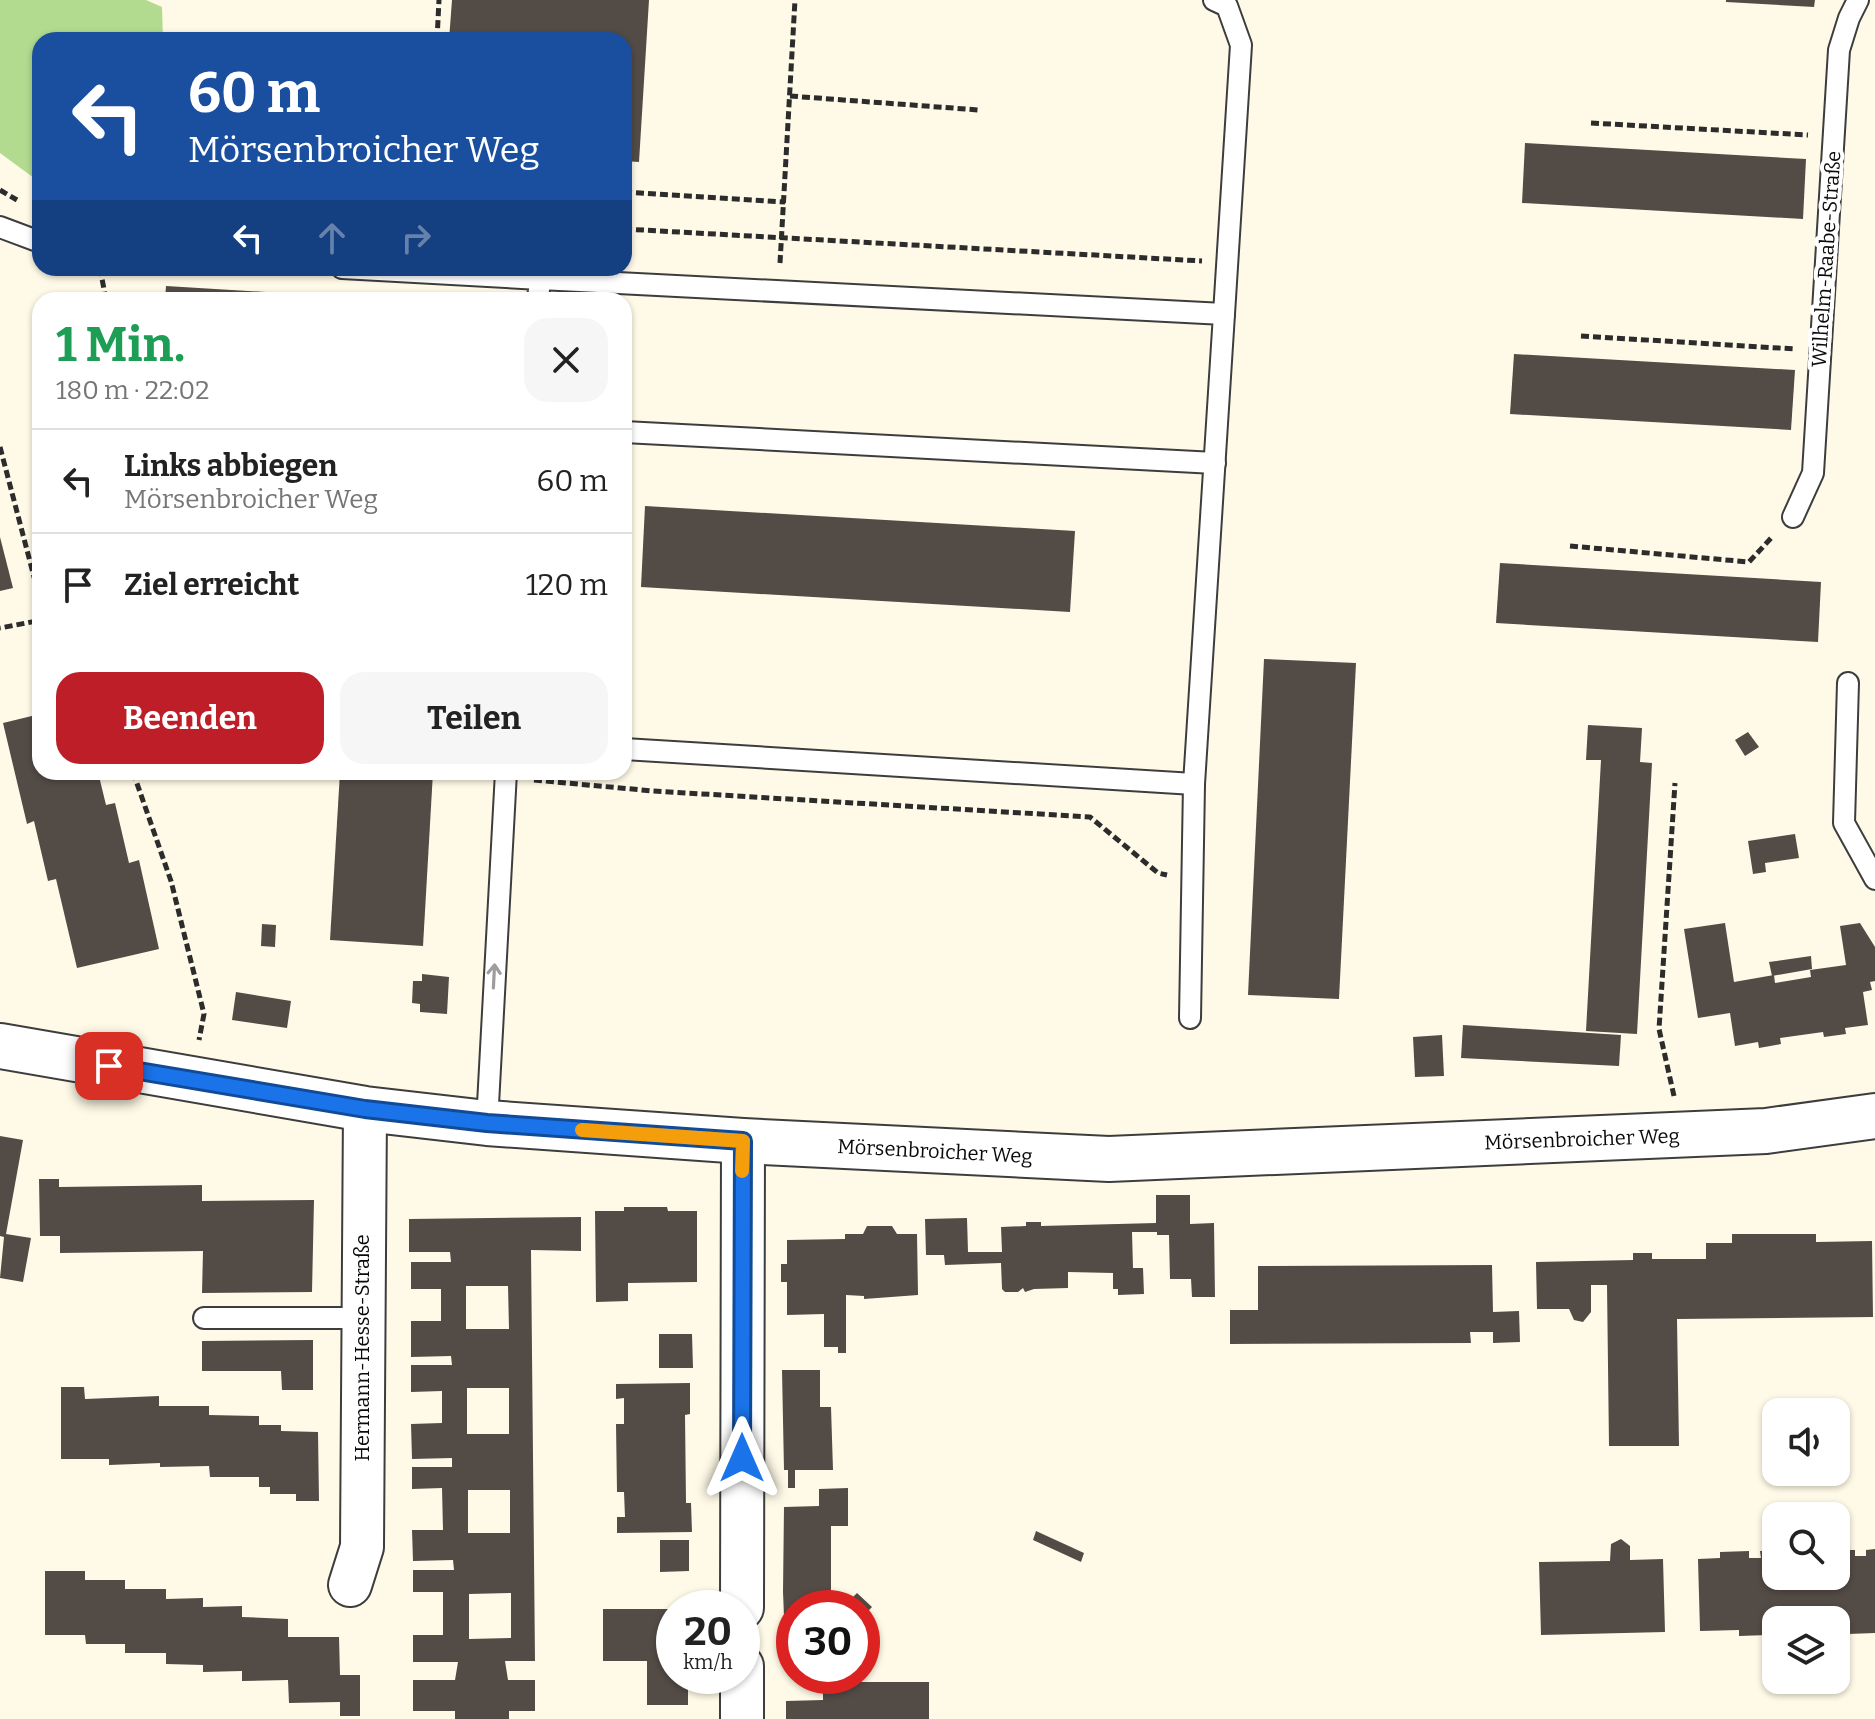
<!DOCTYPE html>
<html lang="de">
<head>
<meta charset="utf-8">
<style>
	:root { --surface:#fff; --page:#f6f6f6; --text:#222; --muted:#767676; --line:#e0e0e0; --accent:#be1e28 }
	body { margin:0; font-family:Bitter,serif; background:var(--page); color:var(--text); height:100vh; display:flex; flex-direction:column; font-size:30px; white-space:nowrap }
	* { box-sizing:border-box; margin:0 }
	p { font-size:26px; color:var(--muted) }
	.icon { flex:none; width:44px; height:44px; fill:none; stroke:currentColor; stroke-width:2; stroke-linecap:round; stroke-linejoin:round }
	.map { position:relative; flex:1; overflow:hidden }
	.side { position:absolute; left:32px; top:292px; width:600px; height:488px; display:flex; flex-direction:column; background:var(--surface); border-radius:24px; box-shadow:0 2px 6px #0004 }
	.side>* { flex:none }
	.hud { position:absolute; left:32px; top:32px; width:600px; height:244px; border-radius:24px; box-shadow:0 2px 6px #0004; background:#1a4fa0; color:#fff; overflow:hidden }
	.fabs { position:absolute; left:1762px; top:1398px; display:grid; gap:16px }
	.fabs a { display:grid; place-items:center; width:88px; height:88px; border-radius:16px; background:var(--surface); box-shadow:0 2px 6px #0004; font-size:40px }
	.speed { position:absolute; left:656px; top:1590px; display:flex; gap:16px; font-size:40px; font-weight:700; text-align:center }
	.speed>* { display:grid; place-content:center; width:104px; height:104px; border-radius:50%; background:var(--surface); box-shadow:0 2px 6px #0004; line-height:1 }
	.speed small { font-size:20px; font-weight:400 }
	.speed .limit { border:12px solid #d22; background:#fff; color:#111 }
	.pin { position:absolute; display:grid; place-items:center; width:68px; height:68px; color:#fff; margin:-34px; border-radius:16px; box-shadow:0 4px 12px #0006 }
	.me { position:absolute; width:88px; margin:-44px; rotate:0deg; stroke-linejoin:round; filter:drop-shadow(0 0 6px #0008) }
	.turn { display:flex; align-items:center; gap:28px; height:168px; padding:0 24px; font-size:36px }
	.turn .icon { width:104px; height:104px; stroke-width:2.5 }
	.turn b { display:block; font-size:56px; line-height:68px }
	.lanes { display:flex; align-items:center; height:76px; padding:0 24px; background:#0003; justify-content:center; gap:40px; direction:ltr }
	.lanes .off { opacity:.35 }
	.round { display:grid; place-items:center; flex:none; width:84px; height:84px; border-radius:24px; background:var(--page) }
	.summary { display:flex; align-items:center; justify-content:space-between; height:136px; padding:0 24px }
	h1 { font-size:48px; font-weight:700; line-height:60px; color:#1e9e55 }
	.primary-button { display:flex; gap:16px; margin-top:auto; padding:16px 24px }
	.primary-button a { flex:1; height:92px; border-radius:24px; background:var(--accent); color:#fff; font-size:32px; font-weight:700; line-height:92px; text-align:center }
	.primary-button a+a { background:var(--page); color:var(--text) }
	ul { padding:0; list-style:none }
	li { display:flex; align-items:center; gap:24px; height:104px; padding:0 24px; border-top:2px solid var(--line) }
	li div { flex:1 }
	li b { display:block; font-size:30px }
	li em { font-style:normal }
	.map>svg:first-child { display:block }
	.forest { fill:#b2db8f }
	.building { fill:#534b46; fill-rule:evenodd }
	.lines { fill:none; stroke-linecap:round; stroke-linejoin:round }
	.service-casing { stroke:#3d3d3d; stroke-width:24 }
	.minor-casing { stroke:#3d3d3d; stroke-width:46 }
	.tertiary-casing { stroke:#3d3d3d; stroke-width:48 }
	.path { stroke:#2c2c2c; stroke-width:5; stroke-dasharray:8 4; stroke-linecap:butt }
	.service { stroke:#fff; stroke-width:20 }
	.minor { stroke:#fff; stroke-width:42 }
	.tertiary { stroke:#fff; stroke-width:44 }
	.oneway { stroke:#9d9d9d }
	.route-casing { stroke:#114b97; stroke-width:20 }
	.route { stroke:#1a73e8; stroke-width:14 }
	.slow { stroke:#f59e0b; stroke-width:14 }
	.labels { text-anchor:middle; stroke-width:8; stroke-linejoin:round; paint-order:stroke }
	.street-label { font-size:20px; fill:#0a0a0a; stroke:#fff }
</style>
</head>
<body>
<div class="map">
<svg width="1875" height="1719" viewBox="0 0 1875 1719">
	<rect width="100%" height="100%" fill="#fffae7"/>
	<polygon class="forest" points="0,0 146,0 162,7 163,40 40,40 40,179 34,178 0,153"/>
	<g class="building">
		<polygon points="452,0 649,0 639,162 624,161 624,40 449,40"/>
		<polygon points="1726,0 1815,0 1814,7 1726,2"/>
		<polygon points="1525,143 1806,159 1803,219 1522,203"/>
		<polygon points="166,286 365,298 365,300 165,300"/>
		<polygon points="1514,354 1795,370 1791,430 1510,414"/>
		<polygon points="645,506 1075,531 1070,612 641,587"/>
		<polygon points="0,537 13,588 0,591"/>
		<polygon points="1500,563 1821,582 1818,642 1496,623"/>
		<polygon points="1264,659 1356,663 1339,999 1248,995"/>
		<polygon points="40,714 40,772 98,772 106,805 115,803 129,863 139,860 159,949 77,968 56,879 48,881 34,821 27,824 3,723"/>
		<polygon points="1588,725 1642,728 1640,762 1652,763 1637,1034 1586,1031 1601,760 1586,760"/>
		<polygon points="1748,732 1759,747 1745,756 1735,740"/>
		<polygon points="340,772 433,772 423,946 330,940"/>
		<polygon points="1795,834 1799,858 1765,863 1766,872 1753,874 1748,841"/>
		<polygon points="1725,923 1734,982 1774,975 1775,983 1811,977 1810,970 1846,965 1840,926 1860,923 1875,947 1875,981 1870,982 1872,990 1863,992 1868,1025 1845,1028 1846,1034 1824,1037 1823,1032 1780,1038 1781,1044 1759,1048 1758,1042 1735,1046 1730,1013 1698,1018 1684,929"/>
		<polygon points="262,924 276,925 275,947 261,946"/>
		<polygon points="1811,956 1812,969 1772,976 1769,962"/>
		<polygon points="422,974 449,977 447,1014 420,1012 420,1004 412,1003 413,981 422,981"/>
		<polygon points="236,992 291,1001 287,1028 232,1020"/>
		<polygon points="1463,1025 1621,1035 1619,1066 1461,1058"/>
		<polygon points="1442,1035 1444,1076 1415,1077 1413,1037"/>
		<polygon points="0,1136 23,1140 6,1234 31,1238 23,1282 0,1278 4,1237 0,1236"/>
		<polygon points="39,1179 59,1179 59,1187 202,1185 202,1201 314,1200 312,1292 202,1293 203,1251 60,1253 60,1236 40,1236"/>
		<polygon points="1156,1195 1190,1195 1190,1224 1214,1223 1215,1297 1192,1297 1191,1279 1170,1279 1169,1235 1157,1235 1157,1232 1132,1232 1133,1268 1143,1268 1144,1294 1118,1295 1118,1289 1113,1289 1113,1273 1068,1272 1068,1288 1034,1289 1025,1292 1023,1288 1018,1292 1005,1292 1002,1289 1001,1263 945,1265 944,1255 926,1255 925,1219 967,1218 968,1252 1002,1252 1001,1227 1026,1226 1026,1222 1041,1222 1041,1226 1156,1223"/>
		<polygon points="624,1207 667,1207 668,1211 697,1211 697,1282 628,1283 628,1301 596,1302 595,1211 624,1211"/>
		<path d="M581,1217V1251L531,1250L535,1661H505L508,1680H535V1711H509V1719H455V1711H413V1680H455L458,1662H413V1635H443V1592H413V1570H454L453,1560L413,1561L412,1530H443L442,1488L412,1489V1467H452V1458L412,1459L411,1424L442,1423V1391L411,1392V1365H452L451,1356L411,1357V1321H441V1289H411V1262H451L450,1252H409V1219ZM466,1286H508L509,1329H466ZM467,1388H509V1434H467ZM468,1490H510V1533H468ZM511,1593V1638L469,1639V1594Z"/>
		<polygon points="867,1226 892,1226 897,1234 917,1234 918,1295 864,1299 864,1296 846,1295 846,1353 838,1353 838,1347 824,1347 824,1314 787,1315 787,1282 781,1282 781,1264 787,1264 787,1240 845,1239 845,1234 863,1234"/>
		<polygon points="1732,1234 1816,1234 1816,1242 1872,1241 1873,1317 1677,1319 1679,1446 1609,1446 1607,1285 1591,1285 1591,1312 1583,1322 1574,1320 1569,1309 1537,1309 1536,1262 1633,1260 1633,1253 1652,1253 1652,1259 1706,1259 1706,1243 1732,1243"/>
		<polygon points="1492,1265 1493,1312 1519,1311 1520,1342 1493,1343 1493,1332 1470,1332 1471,1343 1230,1344 1230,1310 1258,1310 1258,1266"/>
		<polygon points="659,1334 692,1334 693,1368 659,1368"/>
		<polygon points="313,1340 313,1390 282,1390 281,1371 202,1371 202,1341"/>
		<polygon points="782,1370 820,1370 820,1407 831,1407 833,1470 795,1470 795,1488 788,1488 788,1470 784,1470"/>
		<polygon points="690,1383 690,1414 685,1415 686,1503 691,1503 692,1532 617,1533 617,1517 625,1517 624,1492 617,1492 616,1424 624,1424 624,1398 616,1399 616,1384"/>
		<polygon points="61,1387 84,1387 85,1399 159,1396 159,1406 209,1406 209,1415 259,1416 259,1425 281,1425 281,1431 318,1432 319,1501 296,1501 296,1494 270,1494 270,1487 259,1487 259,1477 210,1477 209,1466 160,1467 160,1463 109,1465 109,1459 61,1459"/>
		<polygon points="848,1488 848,1526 831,1526 831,1600 850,1600 857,1593 872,1607 862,1617 862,1608 794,1608 794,1665 786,1665 783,1592 784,1507 819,1506 819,1489"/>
		<polygon points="1036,1531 1084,1553 1081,1562 1033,1540"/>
		<polygon points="1621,1539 1630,1546 1630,1560 1663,1559 1665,1632 1541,1635 1539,1562 1610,1561 1611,1544"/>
		<polygon points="660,1540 689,1540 689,1571 660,1572"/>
		<polygon points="1875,1549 1875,1633 1848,1634 1848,1628 1836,1628 1836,1620 1776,1620 1776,1629 1768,1629 1768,1635 1739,1636 1739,1630 1700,1631 1698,1559 1720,1558 1720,1552 1749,1551 1749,1558 1761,1558 1760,1551 1776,1551 1776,1576 1836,1576 1836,1550 1855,1550 1855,1556 1866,1556 1866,1550"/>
		<polygon points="45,1571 85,1571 85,1580 125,1580 125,1589 166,1589 166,1599 203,1598 203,1607 242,1606 242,1617 288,1619 288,1637 339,1637 340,1675 360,1675 360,1716 340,1716 340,1702 289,1703 288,1680 242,1681 242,1671 203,1672 203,1665 166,1664 166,1653 125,1653 125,1644 86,1644 85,1635 45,1635"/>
		<polygon points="603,1609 674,1609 674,1676 692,1676 692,1683 688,1684 688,1705 647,1705 647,1661 603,1661"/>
		<polygon points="823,1682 929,1682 929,1719 786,1719 786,1701 823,1700"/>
	</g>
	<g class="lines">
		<defs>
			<g id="service">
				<polyline points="1214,0 1227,6 1241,45 1224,314"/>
				<polyline points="0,227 40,242"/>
				<polyline points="342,268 540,279 538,300"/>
				<polyline points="540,279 1224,314 1194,784 1190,1018"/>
				<polyline points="624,432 1215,463"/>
				<polyline points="1793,517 1813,473 1839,50 1849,18 1858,0"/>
				<polyline points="1848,683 1844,823 1875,879"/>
				<polyline points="624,749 1194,784"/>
				<polyline points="487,1123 506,772"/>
				<polyline points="204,1318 362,1318"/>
			</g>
			<g id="minor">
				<polyline points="350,1585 362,1547 365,1109"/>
				<polyline points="742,1608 743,1141"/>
				<polyline points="742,1666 742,1719"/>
			</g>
			<polyline id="tertiary" points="0,1046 365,1109 487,1123 743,1141 1109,1159 1766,1131 1875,1116"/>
		</defs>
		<use href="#service" class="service-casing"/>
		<use href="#minor" class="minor-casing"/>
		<use href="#tertiary" class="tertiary-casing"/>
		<g class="path">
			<polyline points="437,40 439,0"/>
			<polyline points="790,96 979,110"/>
			<polyline points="1591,123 1808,135"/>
			<polyline points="0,190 17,200"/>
			<polyline points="624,192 785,202"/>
			<polyline points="624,229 1202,261"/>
			<polyline points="780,263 795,0"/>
			<polyline points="100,268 106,300"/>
			<polyline points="1581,336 1795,349"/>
			<polyline points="0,447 39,596 37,621 0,628"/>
			<polyline points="1570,546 1749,562 1773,536"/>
			<polyline points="133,772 171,881 204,1014 199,1040"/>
			<polyline points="534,780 653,791 1090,817 1158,873 1167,875"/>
			<polyline points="1674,1096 1659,1029 1675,783"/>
		</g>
		<use href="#service" class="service"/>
		<use href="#minor" class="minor"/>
		<use href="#tertiary" class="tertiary"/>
	</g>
	<defs><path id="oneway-shaft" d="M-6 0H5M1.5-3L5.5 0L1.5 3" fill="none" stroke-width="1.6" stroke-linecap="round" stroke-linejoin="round" transform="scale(2)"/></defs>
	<use class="oneway" href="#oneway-shaft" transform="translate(494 976) rotate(-87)"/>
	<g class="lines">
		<defs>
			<polyline id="route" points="109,1066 365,1109 487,1123 743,1141 742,1458"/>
		</defs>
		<use href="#route" class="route-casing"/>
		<use href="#route" class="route"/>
		<polyline class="slow" points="582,1130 743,1141 742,1171"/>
	</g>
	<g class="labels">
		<g class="street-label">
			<text transform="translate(1826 259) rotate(-86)" y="7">Wilhelm-Raabe-Straße</text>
			<text transform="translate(1582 1139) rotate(-2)" y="7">Mörsenbroicher Weg</text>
			<text transform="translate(935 1151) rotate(3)" y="7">Mörsenbroicher Weg</text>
			<text transform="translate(362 1348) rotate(-90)" y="7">Hermann-Hesse-Straße</text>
		</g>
	</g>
</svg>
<div class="fabs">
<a><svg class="icon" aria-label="sound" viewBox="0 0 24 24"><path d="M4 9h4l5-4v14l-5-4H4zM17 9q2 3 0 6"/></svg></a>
<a><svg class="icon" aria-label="search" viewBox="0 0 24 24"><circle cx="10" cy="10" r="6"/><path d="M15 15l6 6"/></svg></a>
<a><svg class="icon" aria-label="layers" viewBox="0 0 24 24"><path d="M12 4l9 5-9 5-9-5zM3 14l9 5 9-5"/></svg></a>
</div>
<div class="speed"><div>20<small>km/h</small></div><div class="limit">30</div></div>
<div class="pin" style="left:109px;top:1066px;background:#d93025"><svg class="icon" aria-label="arrive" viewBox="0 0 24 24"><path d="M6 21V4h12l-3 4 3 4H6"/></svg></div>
<svg class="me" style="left:742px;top:1458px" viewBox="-20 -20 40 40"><path d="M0-17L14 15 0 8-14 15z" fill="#1a73e8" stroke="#fff" stroke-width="4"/></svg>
<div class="hud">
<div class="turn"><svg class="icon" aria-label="left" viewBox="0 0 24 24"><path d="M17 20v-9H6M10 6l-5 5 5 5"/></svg><div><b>60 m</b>Mörsenbroicher Weg</div></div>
<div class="lanes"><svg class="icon" aria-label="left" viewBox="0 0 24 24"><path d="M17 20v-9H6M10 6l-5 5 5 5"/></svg><svg class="icon off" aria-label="ahead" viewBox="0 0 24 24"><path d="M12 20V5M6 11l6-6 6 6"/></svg><svg class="icon off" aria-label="right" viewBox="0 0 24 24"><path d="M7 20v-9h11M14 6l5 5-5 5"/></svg></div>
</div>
<section class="side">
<div class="summary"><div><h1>1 Min.</h1><p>180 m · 22:02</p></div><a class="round"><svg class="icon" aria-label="close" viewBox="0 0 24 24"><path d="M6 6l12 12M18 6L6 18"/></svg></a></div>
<ul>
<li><svg class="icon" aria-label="left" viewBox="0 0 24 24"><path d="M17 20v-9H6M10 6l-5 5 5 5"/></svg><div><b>Links abbiegen</b><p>Mörsenbroicher Weg</p></div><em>60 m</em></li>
<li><svg class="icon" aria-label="arrive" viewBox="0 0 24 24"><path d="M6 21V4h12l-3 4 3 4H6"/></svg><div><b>Ziel erreicht</b></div><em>120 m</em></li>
</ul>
<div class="primary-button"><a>Beenden</a><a>Teilen</a></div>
</section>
</div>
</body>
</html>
